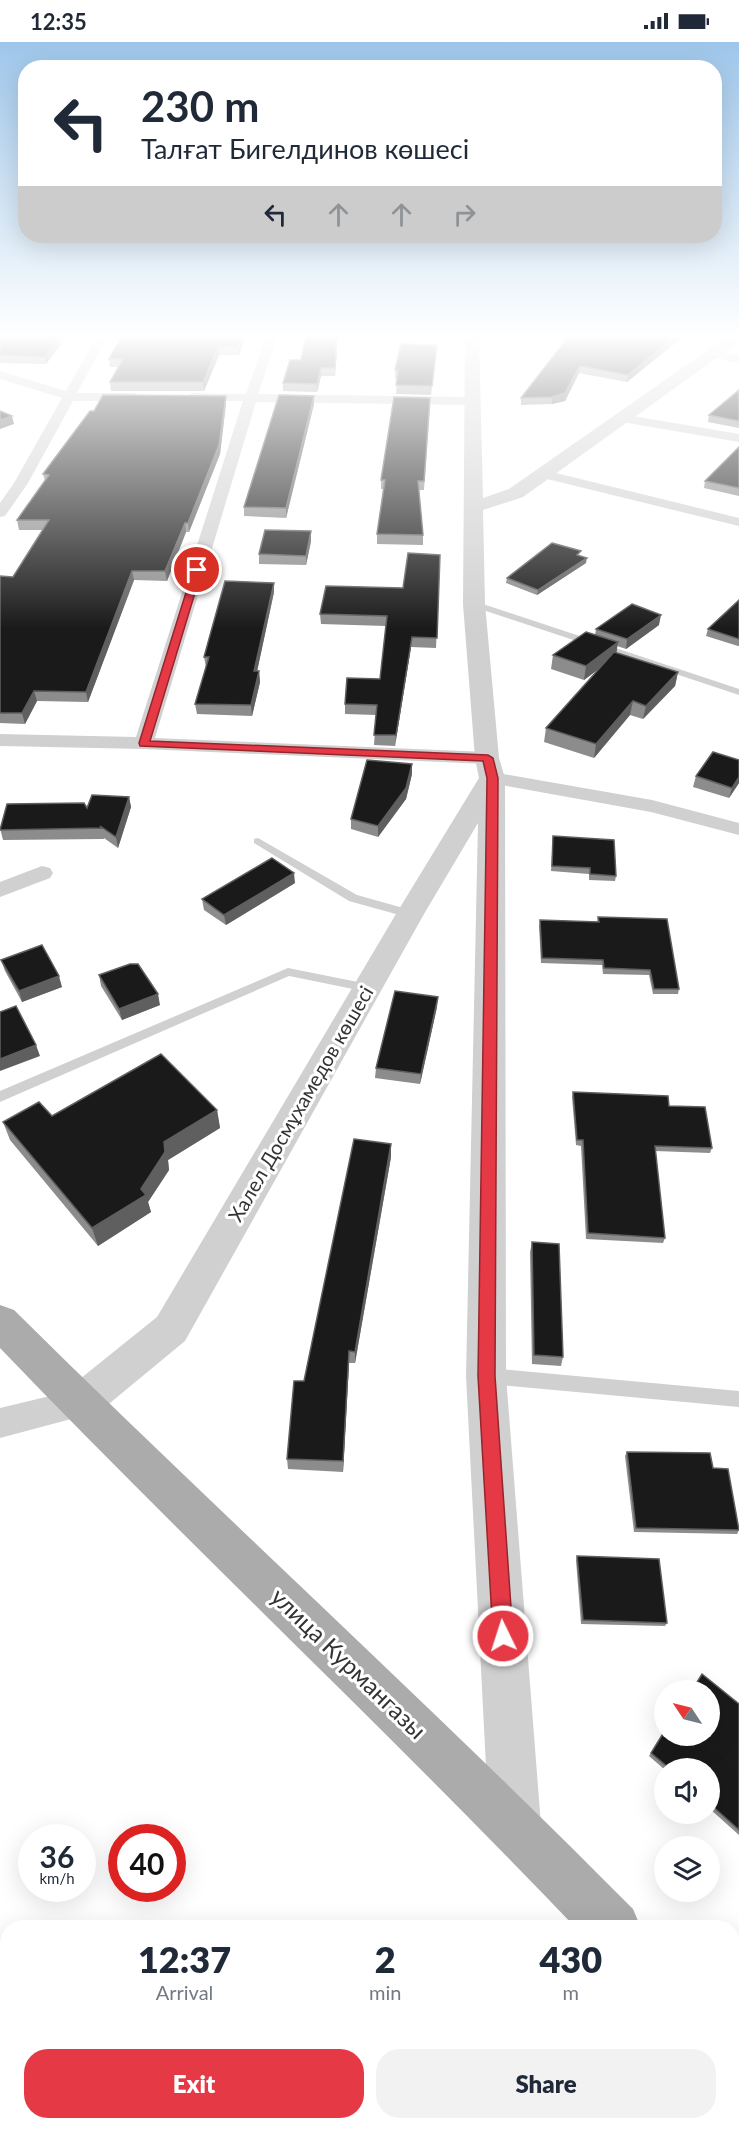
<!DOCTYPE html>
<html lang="en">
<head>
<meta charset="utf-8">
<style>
	:root { --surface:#fff; --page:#f2f2f3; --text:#1f2937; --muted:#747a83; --accent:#e63946 }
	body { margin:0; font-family:Lato,sans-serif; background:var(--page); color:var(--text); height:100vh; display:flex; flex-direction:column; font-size:22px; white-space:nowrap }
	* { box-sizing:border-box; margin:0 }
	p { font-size:20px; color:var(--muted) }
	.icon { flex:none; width:33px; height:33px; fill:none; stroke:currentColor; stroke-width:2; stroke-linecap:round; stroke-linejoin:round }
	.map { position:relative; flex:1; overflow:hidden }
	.side { position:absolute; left:0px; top:1878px; width:740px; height:210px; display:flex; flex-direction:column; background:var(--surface); border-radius:24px 24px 0 0; box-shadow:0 6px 24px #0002 }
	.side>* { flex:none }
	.hud { position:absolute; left:18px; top:18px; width:704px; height:183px; border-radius:24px; box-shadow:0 6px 24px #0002; background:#fff; color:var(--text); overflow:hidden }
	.needle { width:39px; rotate:305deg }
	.buttons { position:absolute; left:654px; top:1638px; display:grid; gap:12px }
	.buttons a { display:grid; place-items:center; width:66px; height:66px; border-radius:50%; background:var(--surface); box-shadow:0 6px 24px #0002; font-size:30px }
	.speed { position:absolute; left:18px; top:1782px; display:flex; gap:12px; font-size:30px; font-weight:700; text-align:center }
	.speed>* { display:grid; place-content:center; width:78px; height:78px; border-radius:50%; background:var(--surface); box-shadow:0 6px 24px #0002; line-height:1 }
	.speed small { font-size:15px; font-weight:400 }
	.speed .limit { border:9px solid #d22; background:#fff; color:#111 }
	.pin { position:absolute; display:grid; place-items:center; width:51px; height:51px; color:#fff; margin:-26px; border:3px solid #fff; border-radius:50%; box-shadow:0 2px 6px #0007 }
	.me { position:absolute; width:66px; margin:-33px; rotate:356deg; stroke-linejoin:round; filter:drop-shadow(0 0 4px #0008) }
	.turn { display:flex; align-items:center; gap:21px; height:126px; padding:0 24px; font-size:27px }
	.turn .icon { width:78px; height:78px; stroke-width:2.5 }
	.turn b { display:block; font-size:42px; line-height:51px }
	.lanes { display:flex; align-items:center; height:57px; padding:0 24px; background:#0003; justify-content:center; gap:30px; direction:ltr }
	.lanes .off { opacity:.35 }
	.eta { display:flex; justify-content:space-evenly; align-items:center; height:102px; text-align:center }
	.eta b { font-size:36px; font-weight:800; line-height:42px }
	.button { display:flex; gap:12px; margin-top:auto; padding:12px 24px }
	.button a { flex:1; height:69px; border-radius:24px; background:var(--accent); color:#fff; font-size:24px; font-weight:800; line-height:69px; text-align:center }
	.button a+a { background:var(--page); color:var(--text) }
	.status { display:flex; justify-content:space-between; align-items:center; height:42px; padding:0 30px; background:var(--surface); direction:ltr }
	.status svg { height:16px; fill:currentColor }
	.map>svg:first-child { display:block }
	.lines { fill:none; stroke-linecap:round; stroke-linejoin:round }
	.service { fill:#d0d0d0; fill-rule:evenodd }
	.minor { fill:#d0d0d0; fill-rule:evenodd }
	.tertiary { fill:#d0d0d0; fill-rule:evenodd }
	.primary { fill:#ababab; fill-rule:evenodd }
	.wall { fill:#8c8c8c }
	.shaded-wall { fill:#5f5f5f }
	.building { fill:#1a1a1a; stroke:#5f5f5f; stroke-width:1.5 }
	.route { fill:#e63946; stroke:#96252e; stroke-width:1.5 }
	.labels { text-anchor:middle; stroke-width:6; stroke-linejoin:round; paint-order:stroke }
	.street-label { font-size:20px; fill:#333; stroke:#fff }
	.near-street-label { font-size:24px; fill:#333; stroke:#fff }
</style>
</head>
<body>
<div class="status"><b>12:35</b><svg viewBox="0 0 49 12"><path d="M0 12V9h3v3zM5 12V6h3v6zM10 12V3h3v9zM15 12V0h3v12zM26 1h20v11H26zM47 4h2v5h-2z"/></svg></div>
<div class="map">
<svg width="739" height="2088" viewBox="0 0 739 2088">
	<rect width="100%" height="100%" fill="#fff"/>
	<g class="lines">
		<g class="service">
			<polygon points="471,560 477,560 739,647 739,653 471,564"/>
			<polygon points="258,796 357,853 414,869 416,872 410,876 349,859 254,801 254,797"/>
			<polygon points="288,926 368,942 374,946 368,950 289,934 0,1060 0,1049"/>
			<polygon points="489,1326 739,1349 739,1365 489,1342 483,1339 481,1334 483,1329"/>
			<polygon points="600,2080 626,2080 623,2088 597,2088"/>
		</g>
		<g class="minor">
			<polygon points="97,294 108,294 77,351 134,351 140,355 134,359 73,359 28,441 5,474 0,475 0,461 14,441 62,356 0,337 0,329 66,349"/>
			<polygon points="266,294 278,294 258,352 471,355 477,359 471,363 256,360 155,696 487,710 494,712 497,716 494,720 487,722 144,707 0,704 0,692 136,695 243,359 192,359 186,355 192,351 246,352"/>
			<polygon points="711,308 739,313 739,321 707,314 707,310"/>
			<polygon points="621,372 739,392 739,400 616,379 615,376 616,373"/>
			<polygon points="544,428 739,476 739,484 539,435 537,432"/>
			<polygon points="492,730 652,758 739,781 739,793 651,770 485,740 482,736 485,732"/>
			<polygon points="42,824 50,826 53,831 50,836 0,855 0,840"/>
			<polygon points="79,1347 90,1352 95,1362 90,1372 0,1396 0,1366"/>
		</g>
		<polygon class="tertiary" points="465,294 479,294 483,456 509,447 728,294 739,294 739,300 523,455 483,468 485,562 499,716 505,736 506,1334 541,1783 533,1801 515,1809 497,1801 489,1783 466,1334 478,781 424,872 185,1299 93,1375 79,1381 65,1375 59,1362 65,1349 157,1275 396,872 479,736 475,716 463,562"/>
		<g class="primary">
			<path d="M0,1263L14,1268C218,1470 431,1663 633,1867L641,1886H576C388,1689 189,1503 0,1306Z"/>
			<polygon points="732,1980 739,1983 739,2043 732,2040"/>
		</g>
	</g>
	<g class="wall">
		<polygon points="0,294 67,294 46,322 0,321"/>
		<polygon points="122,294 246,294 239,313 219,313 204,349 111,349 110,340 118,325 110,325 109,317"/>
		<polygon points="306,294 338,294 335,334 321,334 317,350 283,349 283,341 301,318"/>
		<polygon points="567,294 686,294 670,305 627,340 579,331 565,359 552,362 521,363 521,356 569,295"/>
		<polygon points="436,311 431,353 396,352 397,336 395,336 395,328"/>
		<polygon points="739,348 739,386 708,380 709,373"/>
		<polygon points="314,354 314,362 286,476 244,474 244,465"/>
		<polygon points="226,362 220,412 189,490 186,490 167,539 134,538 88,660 37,659 25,682 0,681 0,534 13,535 43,488 19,488 17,478 45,439 43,432"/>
		<polygon points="430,364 424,448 419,448 423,493 423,503 377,502 377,492 383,447 381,447 381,438"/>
		<polygon points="739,405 739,454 704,446 705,439"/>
		<polygon points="311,499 306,523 259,522 259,512"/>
		<polygon points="440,513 436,606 411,605 395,704 374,703 376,673 345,672 345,662 380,637 386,584 321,582 320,572 403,546"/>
		<polygon points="586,521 537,553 506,541 507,536"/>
		<polygon points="274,550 257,629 259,629 260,640 252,674 197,672 195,662 206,625 204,615"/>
		<polygon points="739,558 739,604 738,604 706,594 708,587"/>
		<polygon points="659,583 626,607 617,604 616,611 678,630 675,644 643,677 630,673 594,716 544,700 546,686 600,626 584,638 551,627 553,613 595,593 596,587"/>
		<polygon points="739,718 739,741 729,756 693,745 696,734"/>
		<polygon points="412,732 406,757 378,795 351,787 351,777"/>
		<polygon points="129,755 131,765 118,806 104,796 104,797 3,798 0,786 87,766"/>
		<polygon points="553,794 616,834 615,839 589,838 589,832 551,829"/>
		<polygon points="295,841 226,883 204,868 202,857"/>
		<polygon points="598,875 679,947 678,952 653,952 649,933 603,932 602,923 541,921 539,884 540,878 597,880"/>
		<polygon points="1,918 62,945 22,960 5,929"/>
		<polygon points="99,933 160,963 122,978 101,944"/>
		<polygon points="437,965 420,1042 375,1036 376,1026"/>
		<polygon points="573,1050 669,1064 712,1106 710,1111 655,1109 665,1196 663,1201 586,1197 581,1104 576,1103 572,1055"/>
		<polygon points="217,1068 220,1086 168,1118 169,1128 148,1160 151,1170 98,1204 10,1098 3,1080"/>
		<polygon points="391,1115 355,1321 349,1321 343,1430 288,1427 287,1417 304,1339"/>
		<polygon points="532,1200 563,1315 561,1324 532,1322 530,1210"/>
		<polygon points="627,1410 713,1426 739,1485 739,1488 737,1492 634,1490 625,1414"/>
		<polygon points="577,1514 667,1581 665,1584 581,1582 576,1518"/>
		<polygon points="739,1662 739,1793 710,1767 710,1726 664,1726 664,1727 649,1714 664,1690"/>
	</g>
	<g class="shaded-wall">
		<polygon points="60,294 67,294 46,322 45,315"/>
		<polygon points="242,294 246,294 239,313 238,305"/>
		<polygon points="337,294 338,294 335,334 335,326"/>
		<polygon points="676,294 686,294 670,305 627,340 628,333"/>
		<polygon points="218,305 219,313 204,349 203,340"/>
		<polygon points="580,324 579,331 565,359 552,362 552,355"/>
		<polygon points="321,326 321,334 317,350 317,342"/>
		<polygon points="226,354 226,362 220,412 189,490 188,481"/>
		<polygon points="314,354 314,362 286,476 286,466"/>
		<polygon points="12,374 14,382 0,387 0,378"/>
		<polygon points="185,481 186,490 167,539 165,529"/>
		<polygon points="311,489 311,499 306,523 306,514"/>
		<polygon points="587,516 586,521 537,553 538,548"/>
		<polygon points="132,529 134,538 88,660 86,650"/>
		<polygon points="274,541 274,550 255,639 254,629"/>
		<polygon points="661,573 659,583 626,607 627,597"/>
		<polygon points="412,595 411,605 395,704 396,693"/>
		<polygon points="618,600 616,614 584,638 586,624"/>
		<polygon points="259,629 260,640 252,674 251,663"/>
		<polygon points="678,630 675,644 643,677 646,664"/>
		<polygon points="34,649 37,659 25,682 22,671"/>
		<polygon points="633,659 630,673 594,716 596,702"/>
		<polygon points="412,722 412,732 406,757 378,795 378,784"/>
		<polygon points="739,735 739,741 729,756 732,746"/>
		<polygon points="129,755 131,765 118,806 116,795"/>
		<polygon points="294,831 295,841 226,883 224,873"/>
		<polygon points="59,934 62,945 22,960 19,949"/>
		<polygon points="158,952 160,963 122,978 119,967"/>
		<polygon points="438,955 437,965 420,1042 421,1032"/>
		<polygon points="36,1003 40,1014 0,1029 0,1017"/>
		<polygon points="217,1068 220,1086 168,1118 169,1128 148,1160 151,1170 98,1204 92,1186 141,1147 164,1100"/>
		<polygon points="391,1102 391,1115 355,1321 355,1310"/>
		<polygon points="349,1309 349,1321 343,1430 343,1419"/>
	</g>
	<g class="building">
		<polygon points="0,294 60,294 45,315 0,313"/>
		<polygon points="122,294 242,294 238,305 218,305 203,340 110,340 123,317 109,317"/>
		<polygon points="306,294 337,294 335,326 321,326 317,342 283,341 290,318 301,318"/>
		<polygon points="569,294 676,294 628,333 580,324 565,351 552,355 521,356"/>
		<polygon points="401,302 437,303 432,344 396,343 398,328 395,328"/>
		<polygon points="739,348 739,379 709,373"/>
		<polygon points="103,353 226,354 219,403 188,481 185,481 165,529 132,529 86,650 34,649 22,671 0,671 0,534 13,535 49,478 17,478 49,433 43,432 90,369 94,369"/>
		<polygon points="279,353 314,354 286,466 244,465"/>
		<polygon points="394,355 430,356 424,439 418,439 423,493 377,492 385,438 381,438"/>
		<polygon points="0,369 12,374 0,378"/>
		<polygon points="739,405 739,446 705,439"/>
		<polygon points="265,488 311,489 306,514 259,512"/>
		<polygon points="552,501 581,509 577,513 587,516 538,548 507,536"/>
		<polygon points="408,511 440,513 437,596 412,595 396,693 374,693 377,663 345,662 347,636 380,637 387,574 320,572 326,544 403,546"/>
		<polygon points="225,539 274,541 254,629 259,629 251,663 195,662 209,615 204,615"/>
		<polygon points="739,558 739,597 708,587"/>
		<polygon points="632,562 661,573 627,597 596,587"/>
		<polygon points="586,590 618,600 586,624 553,613"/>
		<polygon points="614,610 678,630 646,664 633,659 596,702 546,686"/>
		<polygon points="713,710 739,718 739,735 732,746 696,734"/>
		<polygon points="367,718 412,722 406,746 378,784 351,777"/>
		<polygon points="92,753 129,755 116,795 100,784 102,786 0,788 7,762 84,761 87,766"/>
		<polygon points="553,794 614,798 616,834 590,832 590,826 552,824"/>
		<polygon points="272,816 294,831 224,873 202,857"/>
		<polygon points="598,875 667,877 679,947 654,947 650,928 604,926 603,918 542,916 540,878 599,880"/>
		<polygon points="42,903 59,934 19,949 1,918"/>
		<polygon points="130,922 138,922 158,952 119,967 99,933"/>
		<polygon points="395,949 438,955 421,1032 376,1026"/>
		<polygon points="16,964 36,1003 0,1017 0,970"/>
		<polygon points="161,1012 217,1068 164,1100 165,1110 141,1147 146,1153 92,1186 3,1080 39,1060 52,1074"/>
		<polygon points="573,1050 668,1054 669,1064 705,1065 712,1106 655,1104 665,1196 588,1191 583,1098 577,1098"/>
		<polygon points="354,1097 391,1102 355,1310 349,1309 343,1419 287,1417 294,1339 304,1339"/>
		<polygon points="532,1200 559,1202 563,1315 534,1313"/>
		<polygon points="627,1410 710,1411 713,1426 728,1427 739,1488 636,1486"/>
		<polygon points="577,1514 659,1517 667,1581 583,1578"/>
		<polygon points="702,1632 739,1662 739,1788 710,1762 710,1726 669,1726 651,1711 664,1690 664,1694 710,1694 710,1648 692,1648"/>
	</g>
	<linearGradient id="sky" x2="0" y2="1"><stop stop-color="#9ec6ea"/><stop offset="0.5" stop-color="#fff"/><stop offset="1" stop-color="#fff" stop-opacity="0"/></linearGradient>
	<rect width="739" height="587" fill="url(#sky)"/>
	<polygon class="route" points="197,526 202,528 150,699 488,713 493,716 498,736 495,1334 513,1594 510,1601 503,1603 496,1601 493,1594 478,1334 487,736 483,719 140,704 139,701 193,528"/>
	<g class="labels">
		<g class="street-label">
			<text transform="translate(301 1062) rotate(-60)" y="7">Халел Досмұхамедов көшесі</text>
		</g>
		<g class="near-street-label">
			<text transform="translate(348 1622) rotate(44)" y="8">улица Курмангазы</text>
		</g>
	</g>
</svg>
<div class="buttons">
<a><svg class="needle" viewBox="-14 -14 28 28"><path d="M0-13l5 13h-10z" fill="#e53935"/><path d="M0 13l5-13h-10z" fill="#747a83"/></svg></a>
<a><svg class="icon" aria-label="sound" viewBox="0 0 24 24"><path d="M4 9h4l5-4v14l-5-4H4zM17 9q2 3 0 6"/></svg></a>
<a><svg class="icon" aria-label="layers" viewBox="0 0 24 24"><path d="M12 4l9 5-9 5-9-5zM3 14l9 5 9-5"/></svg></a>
</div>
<div class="speed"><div>36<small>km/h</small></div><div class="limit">40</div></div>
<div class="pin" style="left:197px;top:528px;background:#d93025"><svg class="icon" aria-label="arrive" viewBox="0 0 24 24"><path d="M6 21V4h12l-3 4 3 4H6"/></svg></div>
<svg class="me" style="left:503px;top:1594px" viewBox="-20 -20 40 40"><circle r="17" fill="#e63946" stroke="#fff" stroke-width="3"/><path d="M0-11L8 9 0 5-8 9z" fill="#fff"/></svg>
<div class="hud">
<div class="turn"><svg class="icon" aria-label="left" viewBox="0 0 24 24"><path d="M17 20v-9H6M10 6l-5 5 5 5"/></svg><div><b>230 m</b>Талғат Бигелдинов көшесі</div></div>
<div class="lanes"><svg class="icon" aria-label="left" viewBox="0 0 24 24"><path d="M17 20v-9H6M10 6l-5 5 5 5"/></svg><svg class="icon off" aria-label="ahead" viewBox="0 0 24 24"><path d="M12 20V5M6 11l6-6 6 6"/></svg><svg class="icon off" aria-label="ahead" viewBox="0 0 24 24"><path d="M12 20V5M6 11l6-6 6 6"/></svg><svg class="icon off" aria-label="right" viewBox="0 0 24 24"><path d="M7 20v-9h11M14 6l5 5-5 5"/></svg></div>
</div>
<section class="side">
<div class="eta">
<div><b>12:37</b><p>Arrival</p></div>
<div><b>2</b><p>min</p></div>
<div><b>430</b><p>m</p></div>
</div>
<div class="button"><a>Exit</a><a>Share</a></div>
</section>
</div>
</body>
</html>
